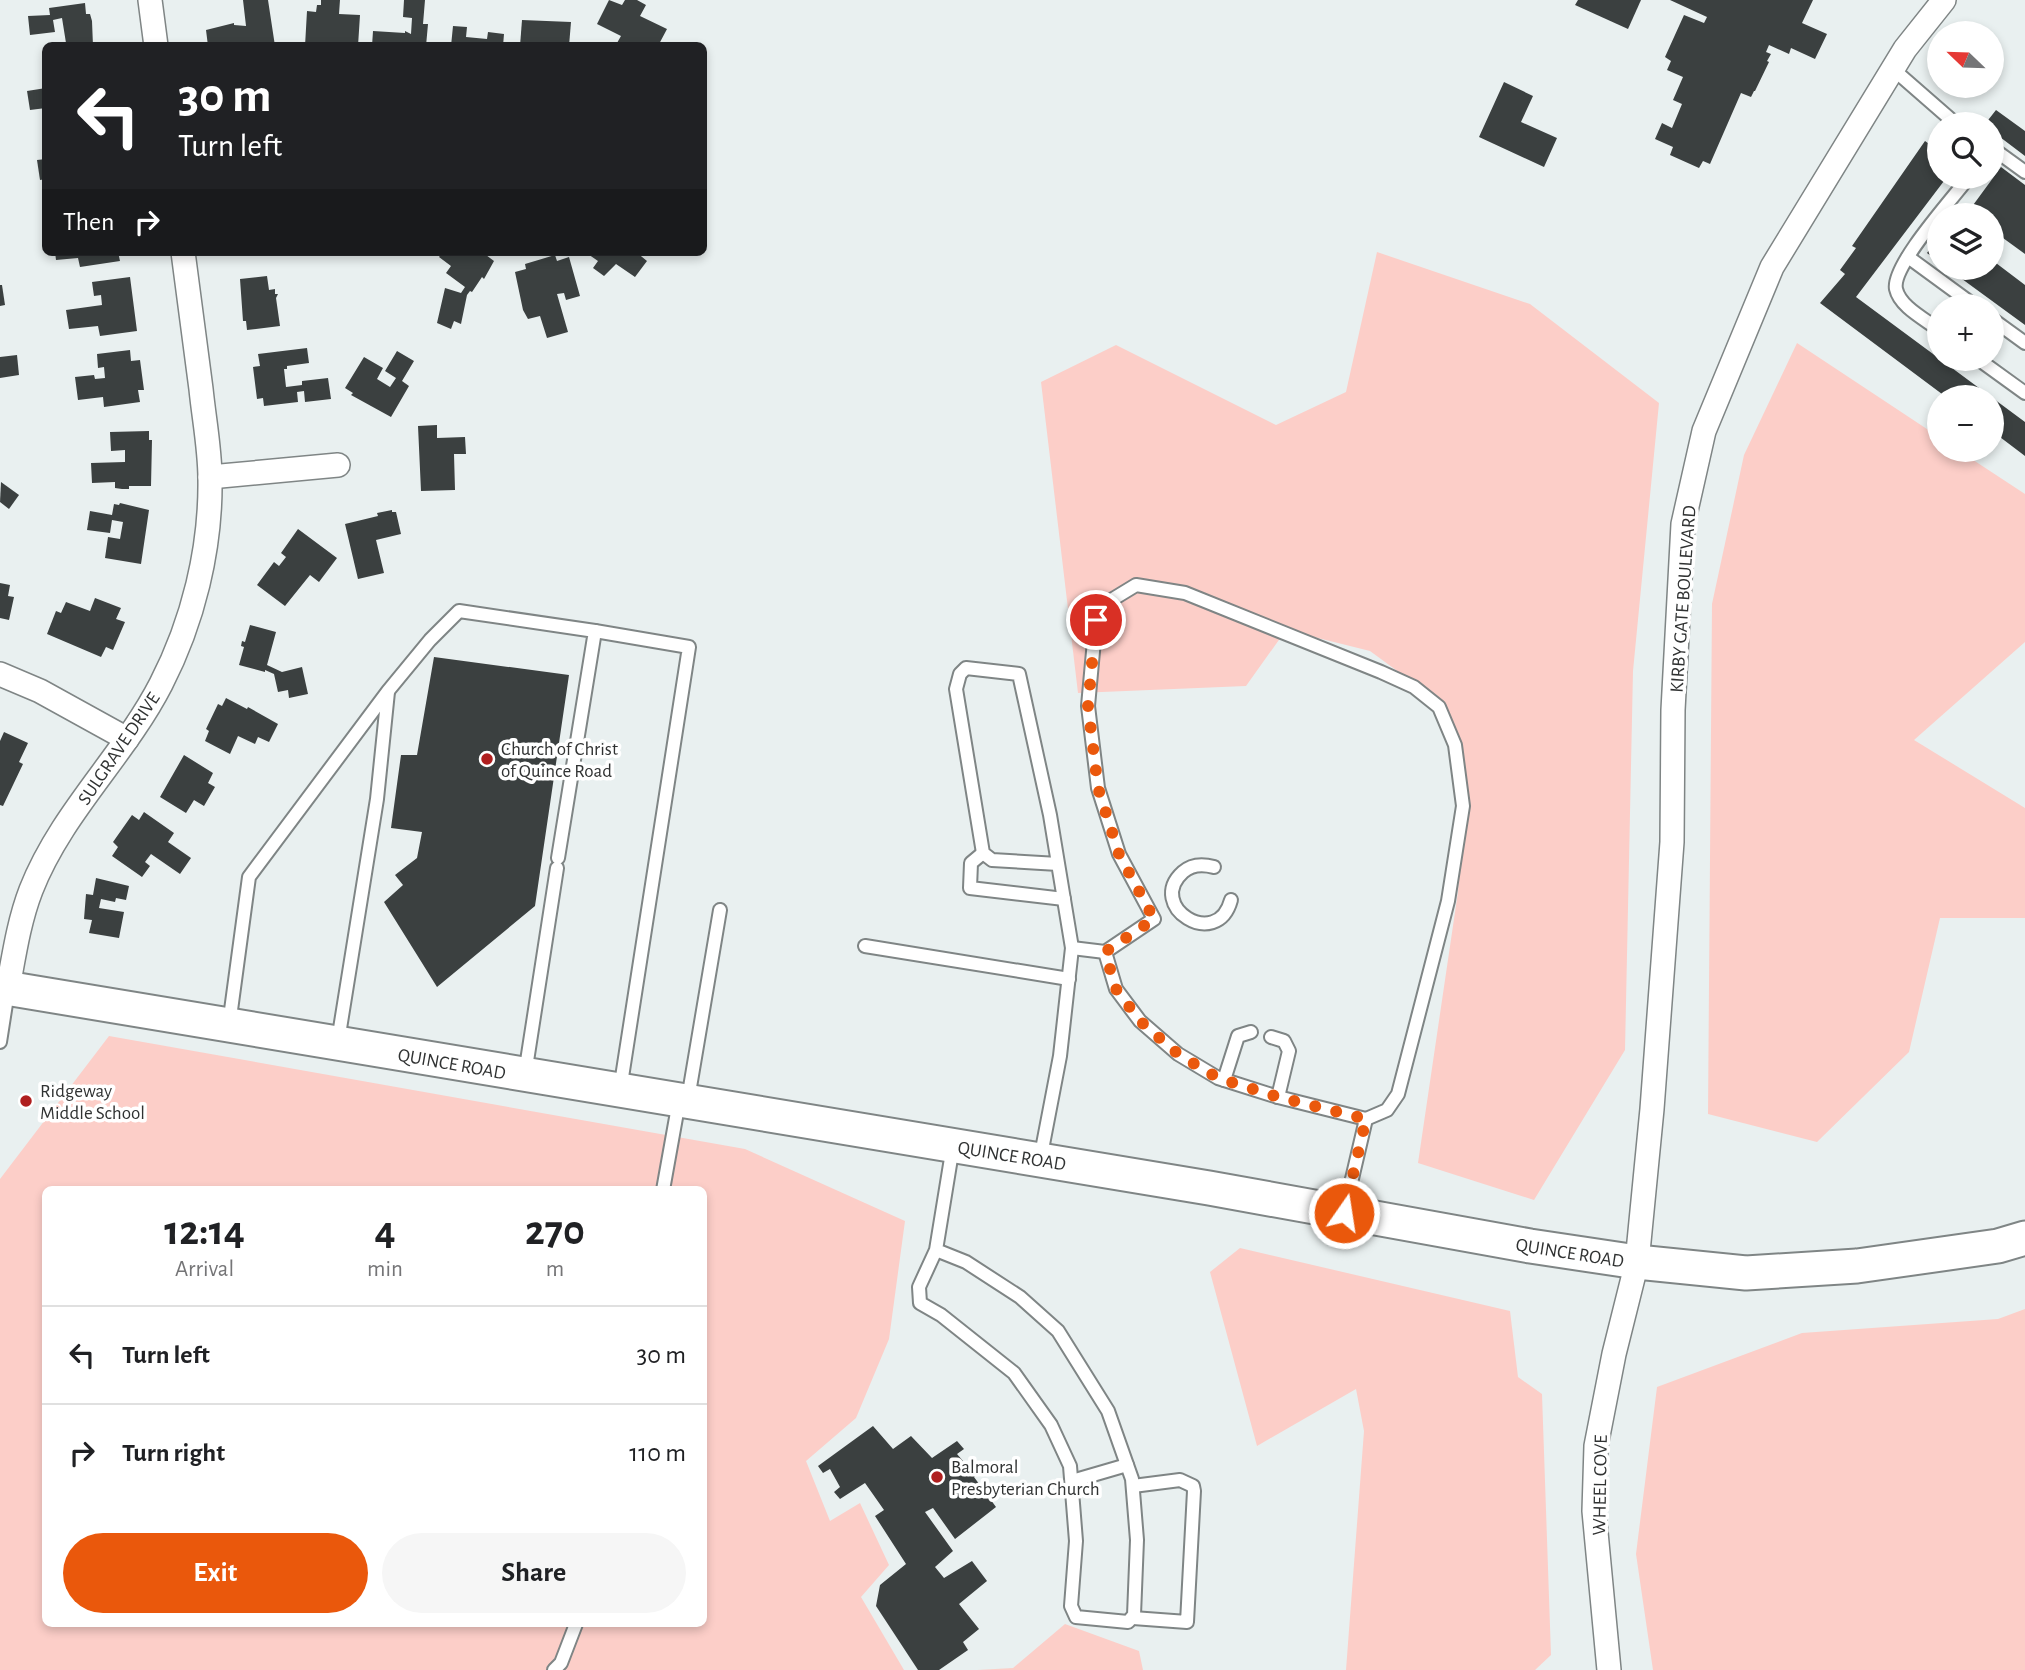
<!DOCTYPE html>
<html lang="en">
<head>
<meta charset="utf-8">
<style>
	:root { --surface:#fff; --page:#f6f6f6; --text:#202124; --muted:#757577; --line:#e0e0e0; --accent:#ea580c }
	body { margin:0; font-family:"Alegreya Sans",sans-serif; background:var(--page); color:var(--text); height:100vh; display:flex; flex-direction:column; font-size:26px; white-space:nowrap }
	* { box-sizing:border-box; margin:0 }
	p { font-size:23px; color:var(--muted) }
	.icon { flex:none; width:38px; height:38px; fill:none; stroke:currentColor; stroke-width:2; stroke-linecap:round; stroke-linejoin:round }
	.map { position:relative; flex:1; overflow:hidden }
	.panel { position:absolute; left:42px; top:1186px; width:665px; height:441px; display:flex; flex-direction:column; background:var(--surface); border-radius:10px; box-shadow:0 4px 10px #0003 }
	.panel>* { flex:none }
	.hud { position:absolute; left:42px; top:42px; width:665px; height:214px; border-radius:10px; box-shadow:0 4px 10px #0003; background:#202124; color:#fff; overflow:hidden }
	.needle { width:46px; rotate:293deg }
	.tools { position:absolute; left:1927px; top:21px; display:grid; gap:14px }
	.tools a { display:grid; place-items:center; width:77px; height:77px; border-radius:50%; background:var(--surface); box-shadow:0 4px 10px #0003; font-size:35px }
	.pin { position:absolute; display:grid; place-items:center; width:60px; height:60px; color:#fff; margin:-30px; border:4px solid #fff; border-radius:50%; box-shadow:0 2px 7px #0007 }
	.me { position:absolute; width:77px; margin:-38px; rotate:13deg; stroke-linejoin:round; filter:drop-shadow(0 0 5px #0008) }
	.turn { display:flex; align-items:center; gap:24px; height:147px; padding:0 21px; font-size:32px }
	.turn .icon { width:91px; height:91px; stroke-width:2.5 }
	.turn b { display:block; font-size:49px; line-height:60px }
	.then { display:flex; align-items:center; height:66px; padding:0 21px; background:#0003; gap:14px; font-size:26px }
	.eta { display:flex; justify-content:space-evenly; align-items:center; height:119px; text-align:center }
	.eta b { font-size:42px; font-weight:700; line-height:49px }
	.button { display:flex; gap:14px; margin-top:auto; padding:14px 21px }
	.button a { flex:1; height:80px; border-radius:42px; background:var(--accent); color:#fff; font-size:28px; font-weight:700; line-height:80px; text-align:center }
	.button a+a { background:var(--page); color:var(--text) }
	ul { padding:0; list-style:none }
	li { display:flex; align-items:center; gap:21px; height:98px; padding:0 21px; border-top:2px solid var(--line) }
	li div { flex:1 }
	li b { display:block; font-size:26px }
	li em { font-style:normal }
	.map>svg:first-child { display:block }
	.green { fill:#fccec8; fill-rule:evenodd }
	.building { fill:#3b4040 }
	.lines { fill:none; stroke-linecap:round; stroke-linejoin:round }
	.lane-casing { stroke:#7f8585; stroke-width:16 }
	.street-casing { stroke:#7f8585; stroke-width:26 }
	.secondary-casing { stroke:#7f8585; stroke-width:37 }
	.lane { stroke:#fff; stroke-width:12 }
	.street { stroke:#fff; stroke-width:23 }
	.secondary { stroke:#fff; stroke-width:33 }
	.route { stroke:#ea580c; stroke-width:12; stroke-dasharray:0 21.6 }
	.poi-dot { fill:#af1e1e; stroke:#fff; stroke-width:2.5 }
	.labels { text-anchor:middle; stroke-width:7; stroke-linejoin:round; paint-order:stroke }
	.street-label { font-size:19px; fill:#303232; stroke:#fff }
	.poi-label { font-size:19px; fill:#303232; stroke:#fff; text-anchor:start }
</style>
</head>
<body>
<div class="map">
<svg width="2025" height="1670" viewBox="0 0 2025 1670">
	<rect width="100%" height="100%" fill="#e9f0f0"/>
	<g class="green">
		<polygon points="1377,252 1530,304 1659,403 1633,671 1625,1050 1534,1200 1418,1163 1458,892 1464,791 1437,707 1411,681 1370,651 1286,630 1246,686 1078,693 1041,382 1116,345 1276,425 1346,392"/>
		<polygon points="1797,343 1939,437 1939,450 1958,450 2025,494 2025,642 1914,740 2025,808 2025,918 1940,918 1909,1052 1817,1142 1708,1114 1712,604 1744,455"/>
		<path d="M109,1036L745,1149L905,1221L889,1339L856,1418L806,1461L830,1521L860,1503L889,1565L861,1597L904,1670H0V1179ZM46,1190H704V1624H46Z"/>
		<polygon points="1240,1248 1510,1311 1518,1377 1542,1394 1551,1655 1535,1670 1346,1670 1364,1431 1356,1389 1257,1446 1210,1272"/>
		<polygon points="2025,1309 2025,1670 1653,1670 1636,1554 1657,1387 1802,1333 1998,1319"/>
		<polygon points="1065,1624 1139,1651 1143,1670 977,1670 1013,1668"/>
	</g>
	<g class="building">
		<polygon points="243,0 268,0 275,46 208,46 206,30 234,23 234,25 246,26"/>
		<polygon points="321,0 340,0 339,14 360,15 358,46 305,46 307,11 316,12 317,5 321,5"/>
		<polygon points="404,0 425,0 423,24 428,24 426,46 372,46 373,31 405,33 405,31 411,34 412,18 403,17"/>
		<polygon points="609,0 622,5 625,0 637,0 646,5 640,16 667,29 658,46 622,46 617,43 621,36 597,24"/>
		<polygon points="1578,0 1641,0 1628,29 1575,5"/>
		<polygon points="1670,0 1813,0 1802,23 1827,34 1815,59 1791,48 1789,54 1769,45 1766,52 1771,54 1767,61 1769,62 1755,91 1754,91 1751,97 1741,93 1710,164 1703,161 1699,168 1670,155 1673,147 1655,139 1662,123 1672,128 1682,104 1673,100 1683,77 1667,70 1671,61 1665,57 1684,15 1704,23 1707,17"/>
		<polygon points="85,3 86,14 90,14 92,21 93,46 55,46 66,43 62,18 53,20 55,32 30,35 28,16 50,15 49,8"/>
		<polygon points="522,20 571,22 569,46 520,46"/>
		<polygon points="453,26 467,27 466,37 487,39 488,32 504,34 503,46 451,46"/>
		<polygon points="1504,82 1533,96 1521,122 1557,138 1544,167 1479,137"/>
		<polygon points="46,88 46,108 30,110 27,91"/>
		<polygon points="1996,110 2025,131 2025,156 1992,131 1992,124 1985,124"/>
		<polygon points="1925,141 1939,151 1939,177 1947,177 1856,297 2025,422 2025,456 1992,431 1992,397 1946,397 1820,303 1845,274 1840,270 1856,248 1852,246"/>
		<polygon points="46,159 46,179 40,180 37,160"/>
		<polygon points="2001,167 2025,185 2025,254 1992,230 1992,215 1972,215 1968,212"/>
		<polygon points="1939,236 1939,262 1927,253"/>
		<polygon points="55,252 118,252 120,261 80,267 78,258 56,260"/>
		<polygon points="443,252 485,252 486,255 494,261 484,279 482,277 472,292 470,291 467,295 461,324 454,321 451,329 437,323 445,288 461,293 465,287 446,273 451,266 439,257"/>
		<polygon points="585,252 636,252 647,261 635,277 616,264 604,276 593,268 598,261"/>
		<polygon points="555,255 557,261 569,257 580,296 566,300 564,293 557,294 568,332 547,338 540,316 528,319 523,310 515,272 526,269 525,264"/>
		<polygon points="1992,260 2025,285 2025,325 1947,268 1992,268"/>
		<polygon points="267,276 269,290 275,289 275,294 278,294 276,298 280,326 247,330 246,321 243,321 240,279"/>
		<polygon points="130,277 137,331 100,336 98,326 69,329 66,310 102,305 101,295 94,296 92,282"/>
		<polygon points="0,285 2,285 5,305 0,306"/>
		<polygon points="307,348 309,363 287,366 287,369 284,369 286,387 302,385 302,381 328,378 331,399 305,402 304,391 297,392 298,402 264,406 263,398 257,399 253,367 260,366 258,354"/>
		<polygon points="130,350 131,361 140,360 144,390 138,390 140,402 104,407 103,397 78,400 75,377 94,375 95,379 105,378 104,367 98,368 97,354"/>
		<polygon points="397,351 414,361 402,381 409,386 391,417 351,395 353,393 345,388 364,357 383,368 377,379 390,387 396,378 385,371"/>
		<polygon points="17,355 19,375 0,378 0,357"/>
		<polygon points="437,425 437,438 465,437 466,454 454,454 455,490 421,491 418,426"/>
		<polygon points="149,431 149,440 152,440 151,486 129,486 129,489 122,489 115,488 115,482 92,483 91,463 125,462 125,450 111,451 110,432"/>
		<polygon points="1,482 19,495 9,509 0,502"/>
		<polygon points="120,503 149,510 141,564 105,558 108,537 120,539 123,522 112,520 110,533 87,530 90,511 112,515 114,504 119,505"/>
		<polygon points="392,510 392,512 396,512 401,534 376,540 384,573 358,579 345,524 378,516 377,513"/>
		<polygon points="298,529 337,558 319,582 310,575 285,606 257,585 274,562 279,566 286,557 281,553"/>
		<polygon points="0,583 10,585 8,596 14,597 9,620 0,618"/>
		<polygon points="95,598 121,608 116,619 125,622 113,650 106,647 101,657 47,634 56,611 61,613 66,602 90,611"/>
		<polygon points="250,625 276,632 267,665 282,672 302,667 308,694 289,698 288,690 278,692 274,674 265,670 265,672 239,665 244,647 241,646 242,641 245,642"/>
		<polygon points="434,657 569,675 535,906 437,987 384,902 403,885 395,875 417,858 422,832 391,828 401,755 417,755"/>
		<polygon points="226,698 247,709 248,707 278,724 269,742 258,737 255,744 238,736 230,754 205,741 209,731 206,729 218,704 222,706"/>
		<polygon points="4,732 28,743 19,762 23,764 3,806 0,805 0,741"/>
		<polygon points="184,755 213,773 208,783 215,787 204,806 194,800 186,813 160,797"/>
		<polygon points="144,812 174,833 168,842 191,858 180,874 151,854 145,862 150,866 142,877 112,856 118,847 113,842 132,815 139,820"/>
		<polygon points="96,878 129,886 126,900 116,898 115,902 101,899 99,908 124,912 119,938 89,933 92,920 84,919 86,894 93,895"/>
		<polygon points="873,1426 893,1449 911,1436 932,1458 957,1441 964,1449 957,1454 969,1468 976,1465 979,1471 974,1477 996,1507 955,1539 933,1508 925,1512 953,1551 935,1567 944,1578 972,1561 987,1581 959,1604 979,1629 963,1642 968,1650 939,1670 918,1670 876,1606 880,1585 906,1564 875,1516 884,1510 865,1483 840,1499 834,1492 840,1487 830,1469 823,1473 818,1466"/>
	</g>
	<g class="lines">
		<defs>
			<g id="lane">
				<polyline points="1893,69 1956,124"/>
				<polyline points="1992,148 2025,172"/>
				<polyline points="1908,257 1975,306"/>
				<polyline points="1992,319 2025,343"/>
				<path d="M1939,330C1925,319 1900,307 1896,289C1891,266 1954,197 1969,177"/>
				<polyline points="1978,359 2025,393"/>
				<polyline points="595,631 689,647 620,1090"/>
				<polyline points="983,853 971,863 970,888 1064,899"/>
				<path d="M1214,867C1203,864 1192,864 1183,872C1145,906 1217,952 1231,900"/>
				<polyline points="865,946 1069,979"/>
				<polyline points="1072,948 1105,952 1154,919 1119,854 1098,788 1088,706 1096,619 1113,599 1136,585 1185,593 1381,672 1414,687 1439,707 1455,745 1463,806 1448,901 1398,1094 1387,1110 1366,1119 1344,1213"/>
				<polyline points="1105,952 1116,989 1140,1021 1178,1054 1218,1078 1278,1097 1366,1119"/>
				<polyline points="229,1025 249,877 388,691 430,640 459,611 595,631 558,858"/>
				<polyline points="1271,1037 1284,1041 1289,1051 1278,1097"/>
				<polyline points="338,1041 377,799 388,692"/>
				<polyline points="0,1042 8,991"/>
				<polyline points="525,1074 557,868"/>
				<polyline points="1224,1080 1238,1036 1251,1032"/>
				<polyline points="688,1099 720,910"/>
				<polyline points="1040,1160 1060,1056 1072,948 1050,815 1019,674 966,668 960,674 956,689 983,853 992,860 1058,864"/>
				<polyline points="663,1190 679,1101"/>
				<polyline points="936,1250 919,1287 920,1303 941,1315 1014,1373 1051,1425 1070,1466 1076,1541 1071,1606 1076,1617 1128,1622 1134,1615 1137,1540 1132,1479 1108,1411 1058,1331 1020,1297 966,1262 936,1250 953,1146"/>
				<polyline points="1072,1481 1127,1465"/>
				<polyline points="1133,1618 1187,1622 1194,1491 1193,1486 1180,1480 1133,1486"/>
				<polyline points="554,1670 561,1663 576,1624"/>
			</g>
			<g id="street">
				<polyline points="150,0 156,46"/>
				<polyline points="210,477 338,465"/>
				<polyline points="0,674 40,691 127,739"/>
				<path d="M8,988C14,955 19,921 31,890C61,813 124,756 161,684C193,622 211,549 210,479C210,449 204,419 201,389C195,343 189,298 183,252"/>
				<polyline points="1609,1670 1594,1511 1596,1446 1614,1354 1637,1262 1652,1109 1672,842 1673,710 1683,524 1704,431 1772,267 1905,49 1944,0"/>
			</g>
			<polyline id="secondary" points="0,987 1209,1188 1530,1246 1637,1262 1746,1273 1857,1266 1998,1246 2025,1238"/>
		</defs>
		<use href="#lane" class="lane-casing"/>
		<use href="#street" class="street-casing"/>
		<use href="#secondary" class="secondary-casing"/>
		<use href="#lane" class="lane"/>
		<use href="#street" class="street"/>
		<use href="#secondary" class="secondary"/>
	</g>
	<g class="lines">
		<polyline class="route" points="1096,620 1088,706 1098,788 1119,854 1154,919 1105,952 1116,989 1140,1021 1178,1054 1218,1078 1278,1097 1366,1119 1344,1213"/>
	</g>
	<g class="poi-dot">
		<circle cx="487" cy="759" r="7"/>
		<circle cx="26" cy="1101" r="7"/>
		<circle cx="937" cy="1477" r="7"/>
	</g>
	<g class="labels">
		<g class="street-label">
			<text transform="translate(1682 599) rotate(-86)" y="7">KIRBY GATE BOULEVARD</text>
			<text transform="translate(118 748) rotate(-56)" y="7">SULGRAVE DRIVE</text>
			<text transform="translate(452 1063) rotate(10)" y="7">QUINCE ROAD</text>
			<text transform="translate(1012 1155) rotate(9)" y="7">QUINCE ROAD</text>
			<text transform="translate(1570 1252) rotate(9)" y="7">QUINCE ROAD</text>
			<text transform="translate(1599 1485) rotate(-89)" y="7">WHEEL COVE</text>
		</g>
		<g class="poi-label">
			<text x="501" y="755">Church of Christ<tspan x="501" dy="22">of Quince Road</tspan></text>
			<text x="40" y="1097">Ridgeway<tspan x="40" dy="22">Middle School</tspan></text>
			<text x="951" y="1473">Balmoral<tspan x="951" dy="22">Presbyterian Church</tspan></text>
		</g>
	</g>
</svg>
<div class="tools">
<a><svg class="needle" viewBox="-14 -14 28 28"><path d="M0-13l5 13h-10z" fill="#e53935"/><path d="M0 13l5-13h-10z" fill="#757577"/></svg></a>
<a><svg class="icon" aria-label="search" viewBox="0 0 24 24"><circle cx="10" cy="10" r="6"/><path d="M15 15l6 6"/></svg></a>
<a><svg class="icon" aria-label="layers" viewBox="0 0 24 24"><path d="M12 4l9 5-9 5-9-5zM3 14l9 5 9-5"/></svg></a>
<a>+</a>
<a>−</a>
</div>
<div class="pin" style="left:1096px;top:620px;background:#d93025"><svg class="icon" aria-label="arrive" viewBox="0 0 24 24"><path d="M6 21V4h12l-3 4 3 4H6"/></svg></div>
<svg class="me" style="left:1344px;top:1213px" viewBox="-20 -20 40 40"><circle r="17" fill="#ea580c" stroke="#fff" stroke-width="3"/><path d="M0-11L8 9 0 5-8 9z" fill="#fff"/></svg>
<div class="hud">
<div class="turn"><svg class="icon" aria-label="left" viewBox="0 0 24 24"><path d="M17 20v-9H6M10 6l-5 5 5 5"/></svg><div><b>30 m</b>Turn left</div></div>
<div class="then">Then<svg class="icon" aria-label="right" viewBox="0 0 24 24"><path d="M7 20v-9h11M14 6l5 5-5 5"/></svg></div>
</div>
<section class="panel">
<div class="eta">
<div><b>12:14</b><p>Arrival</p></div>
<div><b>4</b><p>min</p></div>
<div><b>270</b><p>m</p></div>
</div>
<ul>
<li><svg class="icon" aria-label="left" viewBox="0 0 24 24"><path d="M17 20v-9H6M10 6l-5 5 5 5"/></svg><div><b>Turn left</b></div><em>30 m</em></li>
<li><svg class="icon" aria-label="right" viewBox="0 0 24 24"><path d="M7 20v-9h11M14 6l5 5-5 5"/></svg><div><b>Turn right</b></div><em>110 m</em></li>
</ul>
<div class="button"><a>Exit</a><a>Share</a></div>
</section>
</div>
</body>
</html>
